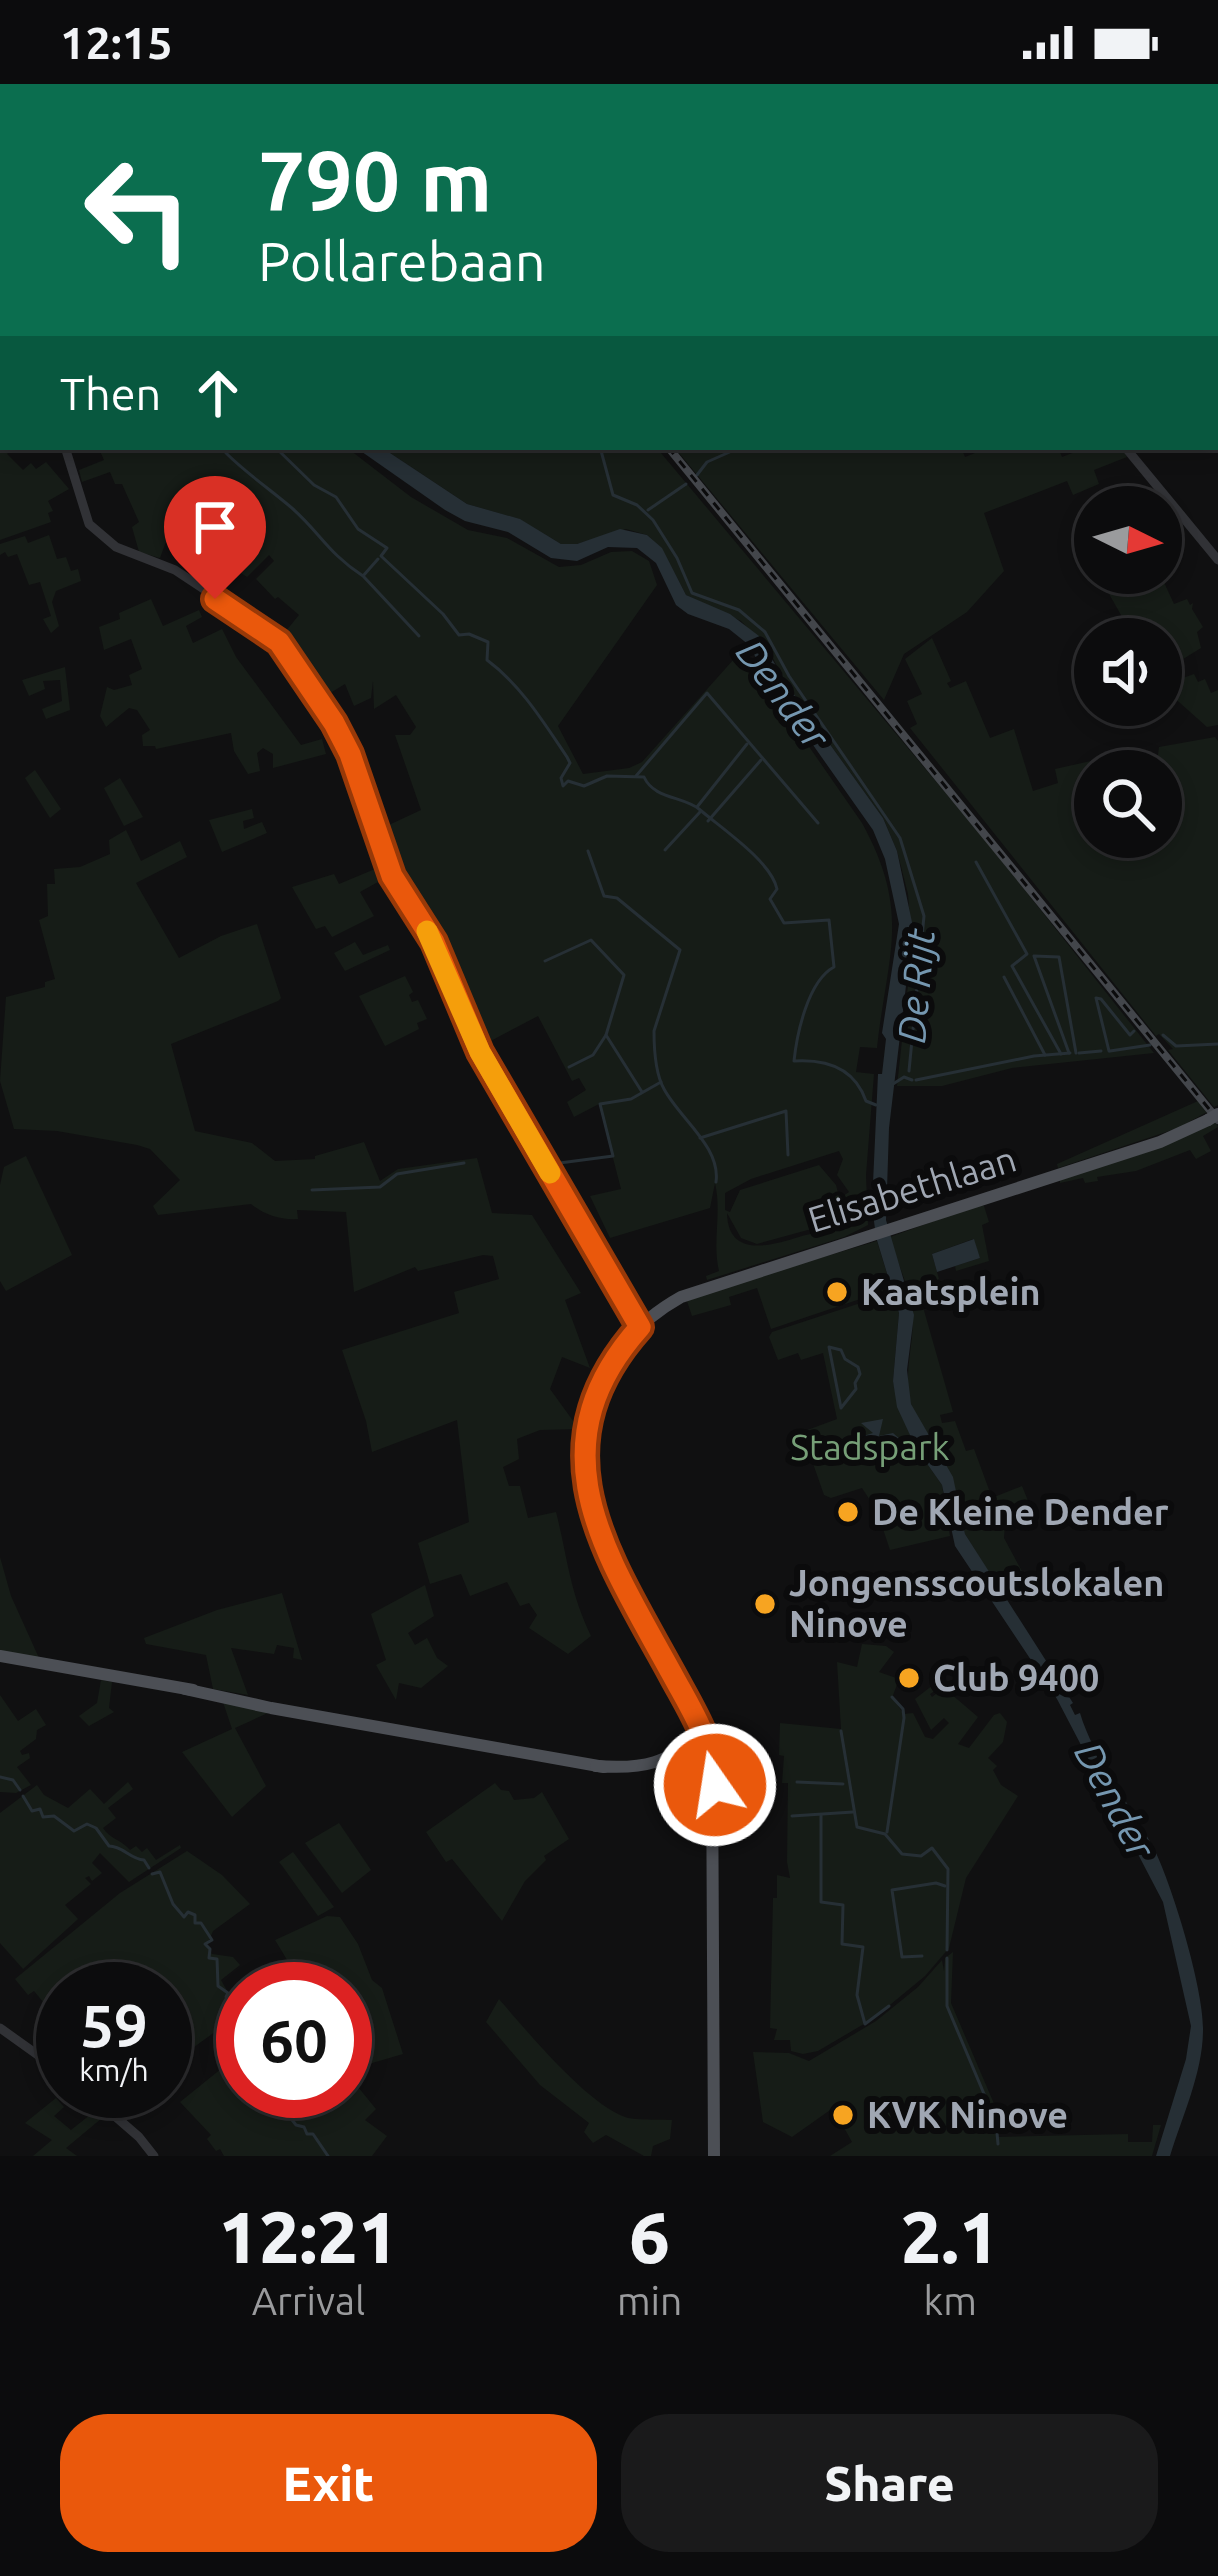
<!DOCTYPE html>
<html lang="en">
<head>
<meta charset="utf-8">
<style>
	:root { --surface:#0c0c0d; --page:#1a1a1b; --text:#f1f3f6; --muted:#9a9b9d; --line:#2c2c2e; --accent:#ea580c }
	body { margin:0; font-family:Ubuntu,sans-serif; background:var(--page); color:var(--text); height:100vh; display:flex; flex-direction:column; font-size:45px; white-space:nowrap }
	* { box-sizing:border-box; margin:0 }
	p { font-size:39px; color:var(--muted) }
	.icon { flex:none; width:66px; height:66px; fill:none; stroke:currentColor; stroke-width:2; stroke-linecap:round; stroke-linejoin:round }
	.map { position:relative; height:2072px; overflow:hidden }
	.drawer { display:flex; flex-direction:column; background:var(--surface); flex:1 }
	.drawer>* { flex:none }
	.banner { position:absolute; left:0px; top:0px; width:1218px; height:366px; box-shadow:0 6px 18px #0003,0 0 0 3px var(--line); background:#0b6e4f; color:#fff; overflow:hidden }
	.needle { width:78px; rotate:95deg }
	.tools { position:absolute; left:1074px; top:402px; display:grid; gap:24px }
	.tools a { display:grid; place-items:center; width:108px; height:108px; border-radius:50%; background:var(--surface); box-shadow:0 6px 18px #0003,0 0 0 3px var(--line); font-size:60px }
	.speed { position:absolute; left:36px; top:1878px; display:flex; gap:24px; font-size:60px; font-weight:700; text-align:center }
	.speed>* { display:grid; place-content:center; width:156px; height:156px; border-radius:50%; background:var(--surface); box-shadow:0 6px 18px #0003,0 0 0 3px var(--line); line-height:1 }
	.speed small { font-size:30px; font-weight:400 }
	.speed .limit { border:18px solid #d22; background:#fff; color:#111 }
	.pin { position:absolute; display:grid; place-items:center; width:102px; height:102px; color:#fff; margin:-123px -51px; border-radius:50% 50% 50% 0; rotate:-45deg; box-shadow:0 0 12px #0007 }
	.pin .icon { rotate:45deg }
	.me { position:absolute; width:132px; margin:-66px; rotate:347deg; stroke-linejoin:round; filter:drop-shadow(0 0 9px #0008) }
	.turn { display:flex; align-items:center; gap:42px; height:252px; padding:0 60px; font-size:54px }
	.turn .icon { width:156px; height:156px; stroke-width:2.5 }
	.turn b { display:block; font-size:84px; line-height:102px }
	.then { display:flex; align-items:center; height:114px; padding:0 60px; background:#0003; gap:24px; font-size:45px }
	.eta { display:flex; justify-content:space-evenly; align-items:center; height:204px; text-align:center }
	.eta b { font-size:72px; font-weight:800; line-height:84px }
	.primary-button { display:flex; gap:24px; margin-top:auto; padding:24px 60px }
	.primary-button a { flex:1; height:138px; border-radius:48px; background:var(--accent); color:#fff; font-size:48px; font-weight:800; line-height:138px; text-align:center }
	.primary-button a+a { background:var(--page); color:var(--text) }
	.status { display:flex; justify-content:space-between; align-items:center; height:84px; padding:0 60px; background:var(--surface); direction:ltr }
	.status svg { height:33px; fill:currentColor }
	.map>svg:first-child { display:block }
	.green { fill:#161c17; fill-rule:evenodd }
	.water { fill:#262f35 }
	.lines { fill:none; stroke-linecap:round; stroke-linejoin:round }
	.stream { stroke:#262f35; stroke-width:3 }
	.minor { stroke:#313236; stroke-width:9 }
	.major { stroke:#4c4f55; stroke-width:12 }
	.rail-casing { stroke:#43464b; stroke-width:8 }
	.rail { stroke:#0b0b0c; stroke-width:3; stroke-dasharray:9; stroke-linecap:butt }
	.major-bridge { stroke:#4c4f55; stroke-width:12 }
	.route-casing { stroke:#983908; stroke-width:30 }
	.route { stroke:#ea580c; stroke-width:21 }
	.slow { stroke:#f59e0b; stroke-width:21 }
	.poi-dot { fill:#f7a421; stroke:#0b0b0c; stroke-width:4.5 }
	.labels { text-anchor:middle; stroke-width:12; stroke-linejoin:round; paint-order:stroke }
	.street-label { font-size:36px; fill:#a0a7b3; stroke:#0b0b0c }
	.poi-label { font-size:36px; font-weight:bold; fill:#a0a7b3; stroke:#0b0b0c; text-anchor:start }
	.park-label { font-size:36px; fill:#769f77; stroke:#0b0b0c }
	.water-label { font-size:39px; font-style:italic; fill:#7597b0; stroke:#0b0b0c }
</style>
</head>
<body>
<div class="status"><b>12:15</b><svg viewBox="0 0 49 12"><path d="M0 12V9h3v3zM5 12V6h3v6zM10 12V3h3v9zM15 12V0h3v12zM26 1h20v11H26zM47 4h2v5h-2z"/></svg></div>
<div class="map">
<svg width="1218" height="2072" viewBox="0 0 1218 2072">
	<rect width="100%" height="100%" fill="#101011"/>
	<g class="green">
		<polygon points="0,0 34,3 3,3 3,181"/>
		<polygon points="51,0 306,0 52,3"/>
		<polygon points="1012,0 1216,0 1215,9 1215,3"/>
		<polygon points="0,350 3,363 13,363 7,370 23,386 31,379 36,385 46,378 69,405 48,417 53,427 48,429 51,438 0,456"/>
		<path d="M102,363H346L411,413L468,446L507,454L559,483L581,481L611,468L632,467L649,477L657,501L558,642L583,690L629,684L642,678L742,566L862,739C912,830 887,870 877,964L860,963L856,988L874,990L866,1091L868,1141L844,1153L707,1196L706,1192L719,1187C712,1158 722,1129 715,1099L710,1124L610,1154L590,1112L621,1105L599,1020L574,1033L567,1018L586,1006L579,994L572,997L538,932L481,962L435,851L394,787L378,746L421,726L395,651H410L416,643L396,611L374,625L373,597L371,614L354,622L345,600L322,614L281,553L299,531L278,513L275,515L256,495L274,477L269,471L247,493L219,475L206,452L194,459L171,444L160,474L139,468L132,443L139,438L122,400H115L110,388L82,398L79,386L104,376L99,365ZM839,1067L843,1075L837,1091L849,1108L843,1112C842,1123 841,1131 834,1138C825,1148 811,1149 799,1153C770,1162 728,1174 727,1129L741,1154L757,1160L826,1141L836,1130L839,1113L836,1101L819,1081L740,1106L730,1128L725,1126V1109L751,1095Z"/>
		<polygon points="381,363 656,363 990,762 1154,969 1012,984 942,1002 897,1002 912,865 908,810 897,767 883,734 785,598 769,566 741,537 686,511 662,465 647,451 626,445 577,460 561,460 519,435 467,420"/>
		<polygon points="674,363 961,363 965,373 990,363 1058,363 1062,373 1088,363 1122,363 1127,373 1094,386 1099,400 1073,411 1067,397 984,429 1004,487 967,528 904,570 884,616"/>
		<polygon points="49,451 57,475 66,473 71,487 78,485 81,497 56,507 52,518 59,542 51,549 43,535 51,532 40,498 29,501 17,470 8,473 5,468 0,471 0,460 25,452 28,459"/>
		<polygon points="1110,489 1166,489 1162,494 1174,520 1187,515 1190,521 1193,519 1192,525 1203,543 1197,548 1201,564 1170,583 1177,596 1194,590 1198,598 1205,595 1211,609 1218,606 1218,641 1207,643 1161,602 1161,555 1150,555 1144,547 1134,554 1108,508 1118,502"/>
		<polygon points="151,515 163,542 199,526 202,533 186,542 193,559 222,545 236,573 301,661 322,655 326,670 273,684 273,670 263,664 257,669 260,687 248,690 234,667 231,649 156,665 155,662 143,662 142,651 150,646 137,626 129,624 106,643 100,632 107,603 114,606 132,601 129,591 142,585 131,555 104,566 99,543 120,535 119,529"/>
		<path d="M932,554L951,597L947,599L950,604L966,597L990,654L1014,645L1033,707L1058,699L1055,685L1131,668L1133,675L1158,671L1159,663L1215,653L1218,657V1021L1214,1023L1168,966L1173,965L1159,950L1156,952L910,644L917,640L907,617L922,610L905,575ZM1095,687H1161V753H1095Z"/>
		<polygon points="65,583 70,626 46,635 42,625 62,617 60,596 43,597 45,605 29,612 22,596"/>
		<polygon points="35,686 61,725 50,734 25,694"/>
		<polygon points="120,694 143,733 124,742 104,704"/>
		<polygon points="252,725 254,734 243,737 244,745 262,738 267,749 222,768 209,736"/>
		<path d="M126,746L141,777L180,757L187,773L136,799L179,874L221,852L257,840L281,914L278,917L171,960L195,1047L252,1059L275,1077L315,1075V1072L364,1058L380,1097L398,1085L477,1074L492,1129L532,1131L581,1209L565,1216L590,1284L562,1273L550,1305L579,1345L540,1346L517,1355L519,1375L503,1383L509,1402H520L528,1434L556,1428C568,1475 569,1506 591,1552L568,1570L529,1544L537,1531L529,1519L520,1522L507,1498L470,1512L461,1490L430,1500L418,1459L469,1438L457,1336L372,1368L366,1337L342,1266L459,1229L454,1208L499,1195L493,1172L483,1171L418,1187L415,1183L354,1208L346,1128L297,1126L298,1135C280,1136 265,1131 251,1120L158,1131L153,1122L180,1096L150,1065L137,1061L57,1047L14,1045L0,997L6,913L45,903V898L55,895L39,836L48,832L47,800H55L54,785L80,783L110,770L109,756Z"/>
		<polygon points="375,785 385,794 360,808 374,832 332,853 325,842 316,845 292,803 334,790 339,800"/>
		<polygon points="355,858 363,871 388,861 390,866 345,887 334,869"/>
		<polygon points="405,892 413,908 409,911 412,918 418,916 427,935 417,939 419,945 385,962 359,912"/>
		<polygon points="1198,1017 1207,1028 1178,1044 1058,1084 1057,1080"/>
		<polygon points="1216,1038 1218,1043 1203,1052 1211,1067 1196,1075 1190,1066 1136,1087 1097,1093 1098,1097 1085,1099 1083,1094 1060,1099 1060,1096 1153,1066"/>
		<polygon points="26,1072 72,1171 6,1207 0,1197 0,1101 4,1083"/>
		<path d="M978,1121L984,1122L989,1138L982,1141L989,1177L956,1187L955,1182L980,1174L973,1155L932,1170L939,1195L917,1202L953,1328L940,1331L942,1339L955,1337L966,1367L974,1365L991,1411L959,1423C953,1384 922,1357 911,1320C902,1288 916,1257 912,1225C909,1201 896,1177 890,1153Z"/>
		<polygon points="877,1157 899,1229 893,1297 899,1325 916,1364 942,1401 950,1452 890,1466 877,1427 862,1404 831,1414 824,1411 802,1348 837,1335 823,1269 801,1276 798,1269 778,1276 769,1253 772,1248 885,1211 884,1207 771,1245 757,1204 729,1213 731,1221 692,1232 686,1214"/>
		<polygon points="1022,1402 1031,1424 1005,1439 1004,1454 1025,1493 1003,1511 965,1450 959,1427"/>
		<polygon points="0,1473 11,1512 39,1574 0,1568"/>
		<polygon points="425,1501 434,1532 408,1549 415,1561 427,1554 437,1574 448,1582 421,1604 399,1599 396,1616 376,1581 386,1576 371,1530"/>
		<polygon points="282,1509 302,1576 293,1574 294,1564 277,1561 274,1570 231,1564 248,1611 213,1605 206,1571 146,1560 144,1554 217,1526"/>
		<polygon points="862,1560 886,1562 894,1568 879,1588 899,1595 892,1614 904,1630 913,1629 925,1653 933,1655 949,1639 944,1634 931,1646 915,1615 933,1601 936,1606 930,1610 932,1613 944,1604 978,1633 958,1660 969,1664 994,1631 1000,1629 1007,1638 1003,1658 988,1674 997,1682 993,1686 1001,1701 1018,1712 966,1794 949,1864 925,1892 874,1934 818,1967 803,1970 791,1967 790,1956 774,1956 777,1945 770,1944 773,1814 777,1814 777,1791 790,1794 787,1778 788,1699 782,1699 784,1672 779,1671 780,1639 841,1645 837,1578 857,1583"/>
		<polygon points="101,1596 112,1598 109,1624 114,1628 89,1642 79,1632 97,1619"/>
		<polygon points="0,1611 18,1637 36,1625 46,1641 37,1646 36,1655 20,1667 22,1671 29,1669 30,1674 17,1683 31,1701 16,1709 0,1708"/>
		<polygon points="223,1618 270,1628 235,1644 266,1702 232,1733 182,1668 232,1645"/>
		<path d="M128,1698L133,1705L108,1724L116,1734L103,1744C110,1755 122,1756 130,1766L136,1762L142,1768L147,1764L156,1776L180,1761L181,1764L129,1798L100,1769L92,1779L102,1789L92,1797L89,1792L85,1794L91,1800L65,1821L78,1835L23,1885L0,1859V1729L37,1701L44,1711L68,1724L90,1705L104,1720Z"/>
		<polygon points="495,1699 501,1706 509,1707 514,1716 534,1714 542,1708 569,1755 544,1772 546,1776 525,1797 502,1837 452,1775 446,1778 426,1748"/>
		<polygon points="339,1739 371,1786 342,1809 305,1759"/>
		<polygon points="187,1767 222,1791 250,1820 213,1847 207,1861 212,1870 233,1873 240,1881 221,1896 235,1921 243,1917 243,1949 240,1942 230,1937 165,1984 165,1905 116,1905 110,1898 116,1893 113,1889 97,1902 99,1905 63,1905 63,1942 34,1907 28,1911 15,1895 120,1809"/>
		<polygon points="293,1768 334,1823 318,1832 283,1783 279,1778"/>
		<polygon points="327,1832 340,1833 358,1860 372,1896 382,1904 403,1970 345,1987 376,2025 365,2036 387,2052 372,2072 224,2072 220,2065 216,2067 207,2055 211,2051 180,2018 227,1980 233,1988 243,1983 243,2007 345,2007 345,1905 266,1905 295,1889 275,1856"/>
		<polygon points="953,1868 951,1919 998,2029 998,2053 1128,2050 1128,2058 1152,2058 1153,2041 1161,2041 1152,2072 830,2072 852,2058 833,2024 792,2053 763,2038 753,1968 789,1969 809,1977 876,1937 918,1903 942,1876 944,1887 945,1874"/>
		<path d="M499,1915C527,1947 586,2019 625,2033C637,2037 658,2035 672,2036L670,2055L653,2062L651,2072H644L606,2051L593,2059L584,2048L589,2039L540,2001L486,1938Z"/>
		<polygon points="56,2014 64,2023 54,2032 71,2046 100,2023 108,2029 66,2064 77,2072 33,2072 52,2056 25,2039"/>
	</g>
	<g class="water">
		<path d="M355,363H381L467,420L520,435L561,460H577L620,445L647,451L662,464L686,511L730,530L759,552L785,598L883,734L897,767L913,843L889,1044L886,1136L914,1231L907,1286L911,1320L953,1393L965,1450L1073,1619L1070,1621L1075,1631L1080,1629C1094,1676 1133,1724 1155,1767C1173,1804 1204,1906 1203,1946C1203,1988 1182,2033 1170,2072H1156L1186,1975L1191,1942L1163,1818L1057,1615L955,1462L942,1401L916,1364L897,1323L893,1297L899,1229L876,1153L872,1121L878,990H882L886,955L882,949L899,840L885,775L873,746L770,600L749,561L729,545L688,530L676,521L656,479L637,464L608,463L577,477L551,474L508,448L465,437L445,426Z"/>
		<polygon points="974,1155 980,1174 937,1188 932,1170"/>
		<polygon points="883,1335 879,1352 893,1349 901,1356 895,1368 882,1371 864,1362 860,1353 873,1349 861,1339"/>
	</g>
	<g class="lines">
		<g class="stream">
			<polyline points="27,0 28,3"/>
			<polyline points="200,0 201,3"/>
			<polyline points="779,0 782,3"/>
			<polyline points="1141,3 1142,0"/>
			<polyline points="0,32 3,31"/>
			<polyline points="0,146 3,150"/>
			<path d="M275,363L314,401L336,413L358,445L387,464L381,472L443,530L459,551L469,550L488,558L487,576C521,601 544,639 567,673L570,679L561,694L563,702L568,697L584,702L607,692L644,693C654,715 682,712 699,725C721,744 771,777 777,805L770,815L784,839L829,836L834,883C808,897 797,949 794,977C827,975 855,985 866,1017L876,1021"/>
			<polyline points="600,363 613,411 637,421 653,436 677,474 692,509 739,526 765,548 789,592 900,754 924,832 909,987"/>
			<path d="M226,369C247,390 271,406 293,425C320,449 329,470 363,492L378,475"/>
			<polyline points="697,391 707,378 741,363"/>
			<polyline points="648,426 686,400"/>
			<polyline points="364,493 419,552"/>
			<polyline points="636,692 707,609 818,739"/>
			<polyline points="697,723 747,660"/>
			<polyline points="708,737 761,676"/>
			<polyline points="665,766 700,728"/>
			<path d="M588,767L604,812L617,814L680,866L654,947C654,965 655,989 664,1005C680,1035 721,1063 716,1098"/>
			<polyline points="976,778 1027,870 1012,882 1061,970"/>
			<polyline points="545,877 591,856 624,891 606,951"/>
			<polyline points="1004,893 1045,971"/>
			<polyline points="1163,951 1176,962 1218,960"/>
			<polyline points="1109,967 1096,914 1101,915 1130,951 1134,947"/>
			<polyline points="1110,967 1150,961"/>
			<polyline points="1069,969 1034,872 1059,873 1076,969"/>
			<polyline points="1079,969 1101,967"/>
			<polyline points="569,983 593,971 606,951 642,1008"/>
			<polyline points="916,996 1034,972 1070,969"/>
			<polyline points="893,1000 904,993 912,996"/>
			<polyline points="700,1054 786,1027 788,1071"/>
			<polyline points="552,1080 613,1072 600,1020 631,1015 661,998"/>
			<polyline points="312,1106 380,1103 397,1090 464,1079"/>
			<polygon points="829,1263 841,1266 845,1275 858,1283 860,1290 855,1299 856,1305 841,1324"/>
			<polyline points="841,1647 857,1743 885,1750 902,1770 921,1772 932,1764 948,1785 947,1866"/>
			<polyline points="0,1693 13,1696 20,1706"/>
			<polyline points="797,1698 843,1700"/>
			<path d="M23,1712L32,1727L40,1725L43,1733L54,1732L74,1747L87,1740L96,1744L109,1762C123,1762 130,1775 144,1776L149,1784"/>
			<polyline points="821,1731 821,1818 843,1821 842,1860 863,1863 857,1911 865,1940 889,1922"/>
			<polyline points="792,1732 853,1728"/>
			<polyline points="887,1748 904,1634 903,1625 892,1613"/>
			<polyline points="152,1790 160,1788 173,1820 184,1833 188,1828 195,1831 195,1839 201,1839 212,1856 205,1860 210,1865 209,1874 217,1875 218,1902 228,1909 226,1913 233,1922 232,1934 243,1943"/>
			<polyline points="922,1872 902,1873 892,1806 936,1799 945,1802"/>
			<polyline points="947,1874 947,1922 995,2036"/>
			<polyline points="243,1951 243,1954"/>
			<polyline points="270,2007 296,2041 304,2043 307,2050 313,2050 328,2072"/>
			<polyline points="996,2038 998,2060"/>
		</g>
		<g class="minor">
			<polyline points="702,0 703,3"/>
			<polyline points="937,0 939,3"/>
			<polyline points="0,245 3,249"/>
			<polyline points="65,363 89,440 116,463 175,486 261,543 279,558 304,594 350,670 392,792 434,858 482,972 640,1243"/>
			<polyline points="1125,363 1218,476"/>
			<polyline points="0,1944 63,1989"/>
			<polyline points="86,2007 139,2053 154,2072"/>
		</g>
		<g class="major">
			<polyline points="0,1572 193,1606"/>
			<polyline points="185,1605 271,1624 604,1683"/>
			<path d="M596,1682C648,1686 663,1678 706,1651"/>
			<path d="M714,2072L712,1672L706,1651L602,1460C568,1363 585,1267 681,1213L1160,1058L1208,1036"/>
		</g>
		<defs>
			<g id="rail">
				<polyline points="375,0 377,3"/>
				<polyline points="668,363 1218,1036"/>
			</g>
		</defs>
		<use href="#rail" class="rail-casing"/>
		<use href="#rail" class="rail"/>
		<polyline class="major-bridge" points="1208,1036 1218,1030"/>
	</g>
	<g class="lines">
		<defs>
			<path id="route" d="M215,515L279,558L334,639L350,670L392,792L434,858L480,968L640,1243C531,1365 607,1471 672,1590C692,1627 713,1658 715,1701"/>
		</defs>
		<use href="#route" class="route-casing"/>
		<use href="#route" class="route"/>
		<polyline class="slow" points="427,847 480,968 550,1089"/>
	</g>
	<g class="poi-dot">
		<circle cx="837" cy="1208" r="12"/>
		<circle cx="848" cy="1428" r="12"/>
		<circle cx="765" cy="1520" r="12"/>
		<circle cx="909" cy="1594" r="12"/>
		<circle cx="843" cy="2031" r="12"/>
	</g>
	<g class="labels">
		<g class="street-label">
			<text transform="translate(912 1105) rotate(-17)" y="13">Elisabethlaan</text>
		</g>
		<g class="poi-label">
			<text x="861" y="1221">Kaatsplein</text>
			<text x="872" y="1441">De Kleine Dender</text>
			<text x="789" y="1512">Jongensscoutslokalen<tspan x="789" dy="41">Ninove</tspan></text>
			<text x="933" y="1607">Club 9400</text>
			<text x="867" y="2044">KVK Ninove</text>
		</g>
		<g class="park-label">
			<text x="870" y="1376">Stadspark</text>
		</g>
		<g class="water-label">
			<text transform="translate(783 610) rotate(53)" y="14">Dender</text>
			<text transform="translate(916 902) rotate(-85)" y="14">De Rijt</text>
			<text transform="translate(1115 1716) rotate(62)" y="14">Dender</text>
		</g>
	</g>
</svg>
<div class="tools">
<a><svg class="needle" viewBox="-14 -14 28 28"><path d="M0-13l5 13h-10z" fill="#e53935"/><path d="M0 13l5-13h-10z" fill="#9a9b9d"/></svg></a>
<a><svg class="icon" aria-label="sound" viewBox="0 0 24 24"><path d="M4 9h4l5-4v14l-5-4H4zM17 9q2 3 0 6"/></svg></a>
<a><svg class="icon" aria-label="search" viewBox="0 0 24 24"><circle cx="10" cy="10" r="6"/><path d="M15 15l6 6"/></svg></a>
</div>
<div class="speed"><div>59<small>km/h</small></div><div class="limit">60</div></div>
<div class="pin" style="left:215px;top:515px;background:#d93025"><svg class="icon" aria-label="arrive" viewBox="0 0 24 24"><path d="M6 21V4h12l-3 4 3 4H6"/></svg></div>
<svg class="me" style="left:715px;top:1701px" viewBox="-20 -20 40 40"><circle r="17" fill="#ea580c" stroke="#fff" stroke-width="3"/><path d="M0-11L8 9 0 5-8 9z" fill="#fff"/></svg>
<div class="banner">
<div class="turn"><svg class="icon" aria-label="left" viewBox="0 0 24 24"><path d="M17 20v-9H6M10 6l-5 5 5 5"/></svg><div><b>790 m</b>Pollarebaan</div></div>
<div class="then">Then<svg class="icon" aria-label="ahead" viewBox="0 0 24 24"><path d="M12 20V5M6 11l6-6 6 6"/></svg></div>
</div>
</div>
<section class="drawer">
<div class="eta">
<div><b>12:21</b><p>Arrival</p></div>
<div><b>6</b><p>min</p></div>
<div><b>2.1</b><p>km</p></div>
</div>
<div class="primary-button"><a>Exit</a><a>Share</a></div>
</section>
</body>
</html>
